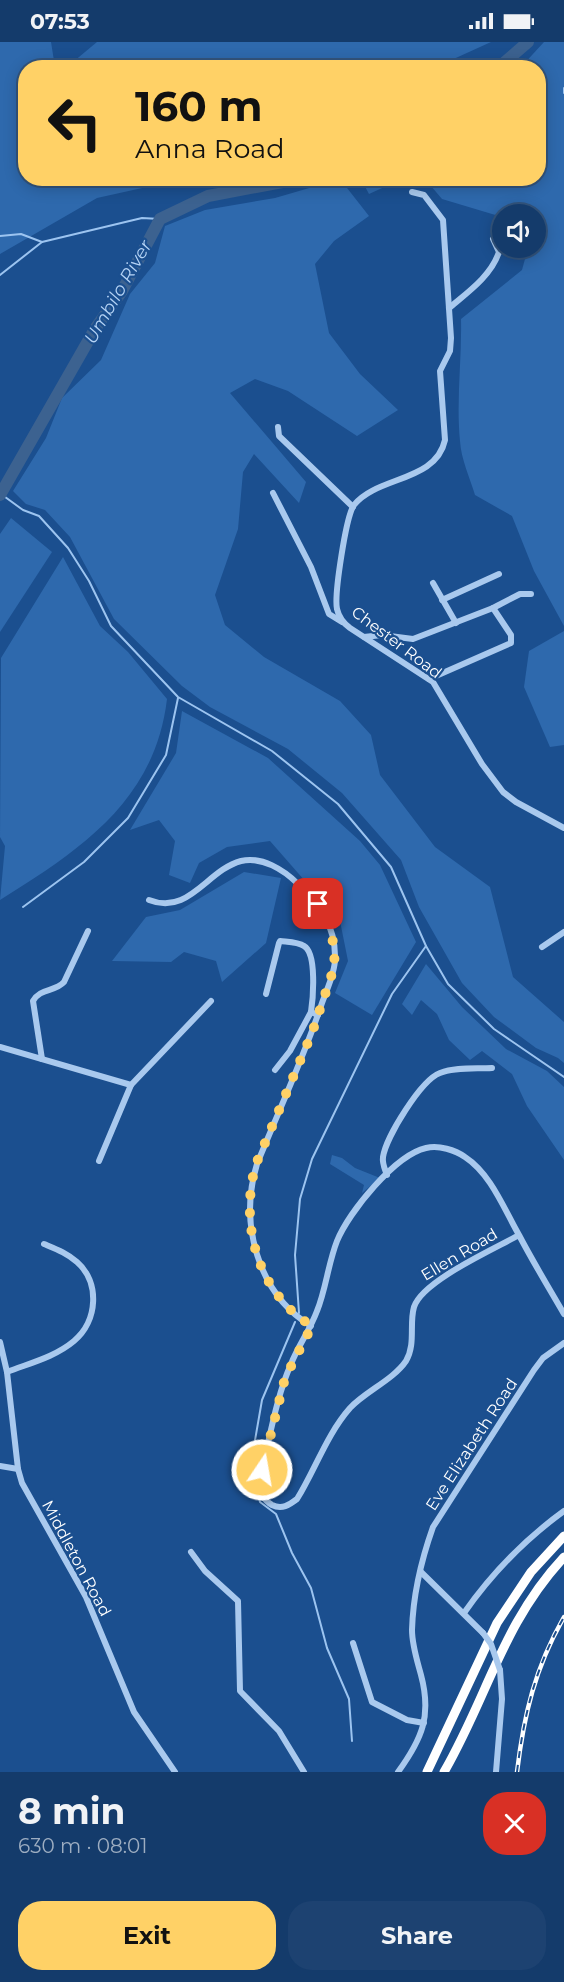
<!DOCTYPE html>
<html lang="en">
<head>
<meta charset="utf-8">
<style>
	:root { --surface:#143b6b; --page:#1d4271; --text:#f1f3f6; --muted:#9dadc1; --line:#33557e; --accent:#ffd166 }
	body { margin:0; font-family:Montserrat,sans-serif; background:var(--page); color:var(--text); height:100vh; display:flex; flex-direction:column; font-size:22px; white-space:nowrap }
	* { box-sizing:border-box; margin:0 }
	p { font-size:20px; color:var(--muted) }
	.icon { flex:none; width:33px; height:33px; fill:none; stroke:currentColor; stroke-width:2; stroke-linecap:round; stroke-linejoin:round }
	.map { position:relative; height:1730px; overflow:hidden }
	.panel { display:flex; flex-direction:column; background:var(--surface); flex:1 }
	.panel>* { flex:none }
	.hud { position:absolute; left:18px; top:18px; width:528px; height:126px; border-radius:24px; box-shadow:0 3px 15px #0003,0 0 0 2px var(--line); background:#ffd166; color:#111; overflow:hidden }
	.buttons { position:absolute; left:492px; top:162px; display:grid; gap:12px }
	.buttons a { display:grid; place-items:center; width:54px; height:54px; border-radius:50%; background:var(--surface); box-shadow:0 3px 15px #0003,0 0 0 2px var(--line); font-size:30px }
	.pin { position:absolute; display:grid; place-items:center; width:51px; height:51px; color:#fff; margin:-26px; border-radius:12px; box-shadow:0 3px 9px #0006 }
	.me { position:absolute; width:66px; margin:-33px; rotate:12deg; stroke-linejoin:round; filter:drop-shadow(0 0 4px #0008) }
	.turn { display:flex; align-items:center; gap:21px; height:126px; padding:0 18px; font-size:27px }
	.turn .icon { width:78px; height:78px; stroke-width:2.5 }
	.turn b { display:block; font-size:42px; line-height:51px }
	.round { display:grid; place-items:center; flex:none; width:63px; height:63px; border-radius:24px; background:var(--page) }
	.head { display:flex; align-items:center; justify-content:space-between; height:102px; padding:0 18px }
	h1 { font-size:36px; font-weight:700; line-height:45px }
	.button { display:flex; gap:12px; margin-top:auto; padding:12px 18px }
	.button a { flex:1; height:69px; border-radius:24px; background:var(--accent); color:#111; font-size:24px; font-weight:700; line-height:69px; text-align:center }
	.button a+a { background:var(--page); color:var(--text) }
	.status { display:flex; justify-content:space-between; align-items:center; height:42px; padding:0 30px; background:var(--surface); direction:ltr }
	.status svg { height:16px; fill:currentColor }
	.map>svg:first-child { display:block }
	.green { fill:#2e69ad }
	.lines { fill:none; stroke-linecap:round; stroke-linejoin:round }
	.stream { stroke:#9cc4f0; stroke-width:2 }
	.river { stroke:#3c6290; stroke-width:12 }
	.minor { stroke:#a9c9ee; stroke-width:6 }
	.highway { stroke:#fff; stroke-width:9 }
	.rail-casing { stroke:#fff; stroke-width:4.5 }
	.rail { stroke:#1b4f8f; stroke-width:2; stroke-dasharray:7; stroke-linecap:butt }
	.minor-bridge { stroke:#a9c9ee; stroke-width:6 }
	.route { stroke:#ffd166; stroke-width:10; stroke-dasharray:0 18 }
	.labels { text-anchor:middle; stroke-width:4.5; stroke-linejoin:round; paint-order:stroke }
	.street-label { font-size:16px; fill:#fff; stroke:#1b4f8f }
	.water-label { font-size:18px; font-style:italic; fill:#b5d3f5; stroke:#1b4f8f }
</style>
</head>
<body>
<div class="status"><b>07:53</b><svg viewBox="0 0 49 12"><path d="M0 12V9h3v3zM5 12V6h3v6zM10 12V3h3v9zM15 12V0h3v12zM26 1h20v11H26zM47 4h2v5h-2z"/></svg></div>
<div class="map">
<svg width="564" height="1730" viewBox="0 0 564 1730">
	<rect width="100%" height="100%" fill="#1b4f8f"/>
	<g class="green">
		<polygon points="0,0 51,0 55,25 26,26 26,136 183,137 97,156 0,212"/>
		<polygon points="97,0 491,0 436,25 67,25"/>
		<path d="M544,0H564V584L534,529L512,474L475,453C470,436 461,417 460,399C456,358 462,318 461,277L522,228L528,206H536V172H502V175L442,157L425,137L538,136V26L521,25Z"/>
		<polygon points="340,137 369,174 334,199 315,222 329,291 360,332 398,368 357,394 288,349 255,337 230,351 306,440 299,461 254,412 243,430 238,487 215,553 225,583 264,615 340,659 371,693 380,733 435,805 490,845 513,935 564,980 564,1021 558,1016 536,1006 494,975 462,941 419,865 401,818 342,751 288,707 210,665 182,644 114,577 70,495 45,468 26,462 13,449 46,396 62,356 101,318 130,252 155,221 165,184 205,168 275,156"/>
		<polygon points="361,137 402,137 369,152"/>
		<polygon points="11,476 52,510 0,590 0,492"/>
		<path d="M63,515L100,584L128,610L167,657C155,759 80,808 0,858L5,804L0,795L1,616Z"/>
		<polygon points="564,589 564,703 550,705 524,645 529,609"/>
		<polygon points="182,669 268,716 360,799 380,823 416,900 372,973 335,951 348,919 340,879 270,799 227,805 199,821 190,841 169,833 175,799 159,778 130,788 176,711"/>
		<polygon points="244,830 281,836 266,901 222,940 216,919 184,910 171,920 112,919 146,875 180,868"/>
		<polygon points="426,922 462,965 506,1007 547,1029 564,1045 564,1118 527,1064 512,1032 482,1009 470,1018 449,998 437,972 421,958 412,973 402,962"/>
		<polygon points="332,1113 342,1116 355,1126 380,1136 362,1151 364,1143 330,1122"/>
	</g>
	<g class="lines">
		<g class="stream">
			<polyline points="564,46 564,51"/>
			<polyline points="0,194 21,192 42,200 142,176 160,177"/>
			<polyline points="0,233 42,200"/>
			<polyline points="1,452 23,468 39,474 68,506 89,539 111,584 178,655 272,709 338,762 391,825 426,904 448,942 494,987 564,1035"/>
			<polyline points="23,865 84,820 128,776 166,713 178,656"/>
			<polyline points="299,1271 295,1213 300,1157 312,1117 392,952 426,904"/>
			<polyline points="295,1280 262,1358 250,1427 260,1460 276,1472 292,1511 311,1546 327,1606 349,1657 352,1699"/>
		</g>
		<g class="river">
			<polyline points="498,26 528,0"/>
			<polyline points="0,453 95,287 122,249 160,177 208,154 304,136"/>
		</g>
		<g class="minor">
			<path d="M412,150L424,153L443,178L451,296L450,309L440,329L445,398C436,440 377,434 354,463C346,474 334,553 337,567C339,576 343,581 350,586L433,640L482,722L503,750L516,760L564,786"/>
			<path d="M449,266C468,250 491,234 499,210L493,197"/>
			<polyline points="278,385 279,394 353,465"/>
			<polyline points="273,451 311,525 329,572 342,580"/>
			<polyline points="433,541 456,581"/>
			<polyline points="442,558 499,532"/>
			<polyline points="493,566 520,552 531,552"/>
			<polyline points="364,595 382,593 413,597 493,566 511,593 511,601 429,637"/>
			<path d="M149,858C189,874 207,828 241,819C262,814 284,828 298,842C320,862 336,885 335,917C335,931 327,947 322,961C304,1015 279,1068 257,1122C239,1180 257,1251 311,1284"/>
			<polyline points="542,905 564,890"/>
			<path d="M266,952L279,901L280,899C288,900 298,900 304,904C317,911 313,957 311,970L318,973"/>
			<polyline points="0,1005 131,1043 211,959"/>
			<path d="M42,1017L33,959C40,946 55,950 64,940L88,889"/>
			<polyline points="275,1028 290,1009 311,970"/>
			<polyline points="99,1119 131,1043"/>
			<path d="M387,1133C385,1127 382,1122 383,1115C386,1095 421,1038 440,1031C456,1025 475,1027 492,1026"/>
			<path d="M519,1193C494,1207 422,1239 414,1265C409,1282 416,1302 406,1319C393,1338 366,1349 350,1366C327,1392 315,1428 297,1457C289,1463 282,1468 272,1463C250,1451 263,1420 268,1401C274,1374 280,1347 291,1322C298,1304 310,1288 317,1269C326,1247 328,1222 337,1199C349,1170 395,1113 426,1106C439,1103 455,1108 465,1115C491,1132 504,1167 519,1193C533,1220 549,1246 564,1272"/>
			<polyline points="0,1300 7,1330 18,1427 22,1441 86,1555 134,1670 175,1730"/>
			<path d="M7,1330C30,1321 55,1315 74,1299C98,1279 100,1240 77,1220C67,1211 56,1207 44,1202"/>
			<polyline points="0,1424 18,1427"/>
			<polyline points="191,1510 205,1529 238,1559 240,1649 279,1689 304,1730"/>
			<polyline points="421,1530 483,1591"/>
			<path d="M464,1571C492,1531 524,1498 564,1469"/>
			<polyline points="353,1601 372,1660 407,1678 424,1681"/>
			<path d="M398,1730C422,1697 432,1674 421,1633C417,1618 412,1603 412,1588C413,1554 422,1516 433,1485L534,1328L543,1316L564,1301"/>
			<polyline points="496,1730 502,1657 500,1628"/>
		</g>
		<g class="highway">
			<polyline points="427,1730 497,1581 531,1530 564,1494"/>
			<path d="M444,1730C487,1656 503,1580 564,1515"/>
		</g>
		<defs>
			<path id="rail" d="M517,1730C524,1672 535,1626 564,1575"/>
		</defs>
		<use href="#rail" class="rail-casing"/>
		<use href="#rail" class="rail"/>
		<polyline class="minor-bridge" points="483,1591 491,1602 500,1628"/>
	</g>
	<g class="lines">
		<path class="route" d="M262,1428L285,1336L312,1284C257,1251 239,1181 256,1122L312,991L335,923L332,892L318,862"/>
	</g>
	<g class="labels">
		<g class="street-label">
			<text transform="translate(397 600) rotate(37)" y="6">Chester Road</text>
			<text transform="translate(459 1212) rotate(-31)" y="6">Ellen Road</text>
			<text transform="translate(471 1402) rotate(-57)" y="6">Eve Elizabeth Road</text>
			<text transform="translate(77 1516) rotate(62)" y="6">Middleton Road</text>
		</g>
		<g class="water-label">
			<text transform="translate(118 250) rotate(-60)" y="6">Umbilo River</text>
		</g>
	</g>
</svg>
<div class="buttons">
<a><svg class="icon" aria-label="sound" viewBox="0 0 24 24"><path d="M4 9h4l5-4v14l-5-4H4zM17 9q2 3 0 6"/></svg></a>
</div>
<div class="pin" style="left:318px;top:862px;background:#d93025"><svg class="icon" aria-label="arrive" viewBox="0 0 24 24"><path d="M6 21V4h12l-3 4 3 4H6"/></svg></div>
<svg class="me" style="left:262px;top:1428px" viewBox="-20 -20 40 40"><circle r="17" fill="#ffd166" stroke="#fff" stroke-width="3"/><path d="M0-11L8 9 0 5-8 9z" fill="#fff"/></svg>
<div class="hud">
<div class="turn"><svg class="icon" aria-label="left" viewBox="0 0 24 24"><path d="M17 20v-9H6M10 6l-5 5 5 5"/></svg><div><b>160 m</b>Anna Road</div></div>
</div>
</div>
<section class="panel">
<div class="head"><div><h1>8 min</h1><p>630 m · 08:01</p></div><a class="round" style="background:#d93025;color:#fff"><svg class="icon" aria-label="close" viewBox="0 0 24 24"><path d="M6 6l12 12M18 6L6 18"/></svg></a></div>
<div class="button"><a>Exit</a><a>Share</a></div>
</section>
</body>
</html>
